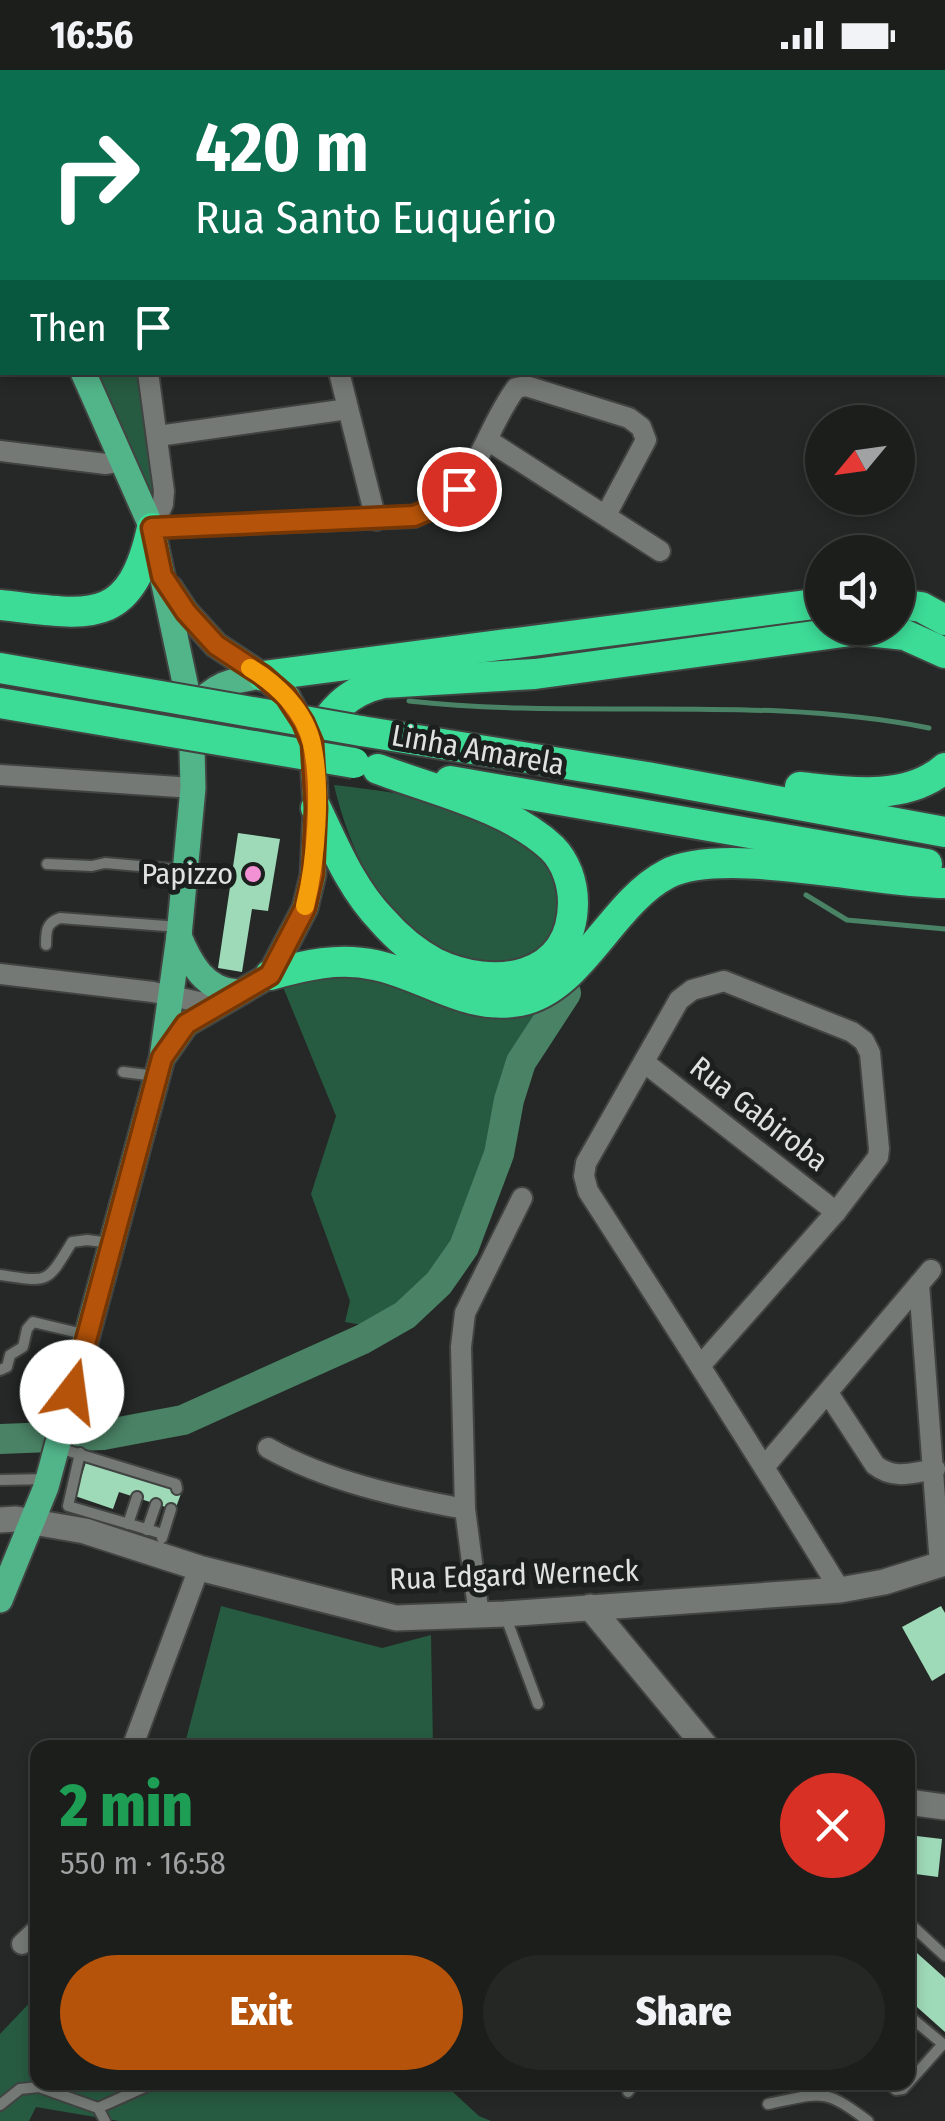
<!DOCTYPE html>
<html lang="en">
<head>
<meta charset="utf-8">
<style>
	:root { --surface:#1c1e1c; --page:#252725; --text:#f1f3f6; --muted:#a0a2a3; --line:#3a3c3b; --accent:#b45309 }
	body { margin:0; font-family:"Fira Sans Condensed",sans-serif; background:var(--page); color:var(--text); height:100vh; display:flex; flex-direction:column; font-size:38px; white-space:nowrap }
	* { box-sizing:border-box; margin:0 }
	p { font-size:32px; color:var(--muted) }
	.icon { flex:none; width:55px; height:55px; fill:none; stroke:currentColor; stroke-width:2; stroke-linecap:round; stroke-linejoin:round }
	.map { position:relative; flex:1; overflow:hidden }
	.panel { position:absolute; left:30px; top:1670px; width:885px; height:350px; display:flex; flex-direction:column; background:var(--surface); border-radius:20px; box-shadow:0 5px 15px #0003,0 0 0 2px var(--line) }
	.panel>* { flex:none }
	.hud { position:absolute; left:0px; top:0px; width:945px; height:305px; box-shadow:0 5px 15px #0003,0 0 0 2px var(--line); background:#0b6e4f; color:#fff; overflow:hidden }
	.needle { width:65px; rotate:241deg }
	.tools { position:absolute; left:805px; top:335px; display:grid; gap:20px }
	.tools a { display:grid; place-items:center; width:110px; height:110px; border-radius:50%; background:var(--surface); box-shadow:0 5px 15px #0003,0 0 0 2px var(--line); font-size:50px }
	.pin { position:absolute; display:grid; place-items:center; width:85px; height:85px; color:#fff; margin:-42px; border:5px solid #fff; border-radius:50%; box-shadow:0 2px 10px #0007 }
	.me { position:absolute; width:110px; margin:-55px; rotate:15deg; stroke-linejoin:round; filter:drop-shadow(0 0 8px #0008) }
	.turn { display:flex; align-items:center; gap:35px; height:210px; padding:0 30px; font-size:45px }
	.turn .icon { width:130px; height:130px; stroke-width:2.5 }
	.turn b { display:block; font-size:70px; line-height:85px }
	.then { display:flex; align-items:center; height:95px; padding:0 30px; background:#0003; gap:20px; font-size:38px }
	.round { display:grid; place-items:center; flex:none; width:105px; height:105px; border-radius:52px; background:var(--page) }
	.summary { display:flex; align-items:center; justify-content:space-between; height:170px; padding:0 30px }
	h1 { font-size:60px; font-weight:800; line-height:75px; color:#1e9e55 }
	.cta { display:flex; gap:20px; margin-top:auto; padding:20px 30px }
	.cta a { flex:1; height:115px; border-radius:60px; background:var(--accent); color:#fff; font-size:40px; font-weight:800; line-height:115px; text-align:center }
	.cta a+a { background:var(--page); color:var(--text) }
	.status { display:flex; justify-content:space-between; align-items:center; height:70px; padding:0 50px; background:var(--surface); direction:ltr }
	.status svg { height:28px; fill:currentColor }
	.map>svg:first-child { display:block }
	.green { fill:#275b41 }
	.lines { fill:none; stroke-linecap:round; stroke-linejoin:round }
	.stream { stroke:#498264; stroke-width:5 }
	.river { stroke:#498264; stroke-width:30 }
	.building { fill:#9ed9b8 }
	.lane-casing { stroke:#404341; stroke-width:14 }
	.street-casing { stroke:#404341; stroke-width:24 }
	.secondary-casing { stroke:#404341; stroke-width:29 }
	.primary-casing { stroke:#404341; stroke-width:29 }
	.highway-casing { stroke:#404341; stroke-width:34 }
	.lane { stroke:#747976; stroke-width:10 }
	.street { stroke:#747976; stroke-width:20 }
	.secondary { stroke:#747976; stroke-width:25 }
	.primary { stroke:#52b489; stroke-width:25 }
	.highway { stroke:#3cdb96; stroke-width:30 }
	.highway-bridge-casing { stroke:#404341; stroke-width:34; stroke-linecap:butt }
	.highway-bridge { stroke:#3cdb96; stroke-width:30 }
	.route-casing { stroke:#753606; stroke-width:25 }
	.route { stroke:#b45309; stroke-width:18 }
	.slow { stroke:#f59e0b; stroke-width:18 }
	.poi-dot { fill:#f391d5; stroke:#1b1f1d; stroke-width:4 }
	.labels { text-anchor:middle; stroke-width:10; stroke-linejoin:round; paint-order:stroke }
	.street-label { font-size:30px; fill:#dfe2e0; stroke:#1b1f1d }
	.poi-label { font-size:30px; fill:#dfe2e0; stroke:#1b1f1d; text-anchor:end }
</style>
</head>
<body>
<div class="status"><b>16:56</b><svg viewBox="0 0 49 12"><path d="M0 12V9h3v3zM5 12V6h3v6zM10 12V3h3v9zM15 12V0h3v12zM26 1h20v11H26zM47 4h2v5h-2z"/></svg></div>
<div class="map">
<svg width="945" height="2051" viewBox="0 0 945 2051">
	<rect width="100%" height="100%" fill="#252826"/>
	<g class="green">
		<polygon points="917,0 945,0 945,214 942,2"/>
		<polygon points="91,303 142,303 158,405 152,444"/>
		<path d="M334,715C405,723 479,733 535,780C554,796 566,813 560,839C557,854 548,876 535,885C519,896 500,892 483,890C395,880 352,791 334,715Z"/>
		<polygon points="336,902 550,933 457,1189 385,1259 345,1252 350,1231 311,1124 336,1046 283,917"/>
		<polygon points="221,1536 382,1578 431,1565 433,1677 184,1677"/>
		<polygon points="37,1925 38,2012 443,2013 479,2046 491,2051 119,2051 36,2037 29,2051 0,2051 0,1964"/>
	</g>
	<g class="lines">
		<g class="stream">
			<path d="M409,631C582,650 758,624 929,658"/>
			<polyline points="806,825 847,850 945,859"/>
		</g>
		<polyline class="river" points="0,1369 103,1365 183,1350 363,1269 405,1245 439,1213 464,1177 499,1084 509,1030 521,992 566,923"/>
	</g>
	<g class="building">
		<polygon points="238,763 280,769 268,841 252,839 242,902 218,898"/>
		<polygon points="87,1389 182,1421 175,1440 119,1422 113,1439 75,1426"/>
		<polygon points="941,1536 945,1543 945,1603 932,1611 902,1557"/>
		<polygon points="908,1765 942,1769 938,1807 908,1803"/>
		<polygon points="908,1875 945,1908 945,1962 908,1929"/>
	</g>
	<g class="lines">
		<defs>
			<g id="lane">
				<polyline points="47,794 92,796 105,793 185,800"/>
				<path d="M46,875C46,861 46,853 60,848L179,857"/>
				<polyline points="123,1002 156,1006"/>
				<path d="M0,1205C49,1212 46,1215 72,1172L87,1170L111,1173"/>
				<polyline points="0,1300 7,1297 10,1285 23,1277 27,1259 33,1252 87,1265"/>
				<polyline points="59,1378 176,1414 177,1419"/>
				<polyline points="80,1383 68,1436 163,1464"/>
				<polyline points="0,1410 48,1409"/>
				<polyline points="128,1454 137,1427"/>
				<polyline points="147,1460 156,1434"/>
				<polyline points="162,1468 171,1439"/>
				<polyline points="505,1545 538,1634"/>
				<polyline points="908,1852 945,1886"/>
				<polyline points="908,1945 944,1975"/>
				<polyline points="887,2012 896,2020 903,2019 942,1975"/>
				<polyline points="628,2022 635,2012"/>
				<path d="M768,2034C822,2023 823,2017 868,2051"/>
				<polyline points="0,2035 20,2019 39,2017 98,2038 105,2051"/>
				<polyline points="98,2038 156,2012"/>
			</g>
			<g id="street">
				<polyline points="70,0 70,2"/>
				<polyline points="492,0 493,2"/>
				<polyline points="790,0 792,2"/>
				<polyline points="925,0 926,2"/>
				<path d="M148,302L164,421L163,434L152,458L414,447C481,418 479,369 516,318L526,316L629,348L641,357L646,370L606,445"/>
				<polyline points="339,302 376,450"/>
				<polyline points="158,366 348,339"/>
				<polyline points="489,371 660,481"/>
				<polyline points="0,381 106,394 123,391"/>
				<polyline points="0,705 193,718"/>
				<polyline points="0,904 153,922 213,935"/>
				<polyline points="645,993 836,1142"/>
				<polyline points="919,1214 940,1495"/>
				<path d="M700,1296L836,1142L878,1087L879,1079L870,983L864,971L852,962L724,911L692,920L679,930L586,1093L584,1106L588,1121C673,1253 758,1386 840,1520"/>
				<path d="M828,1323L875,1395C894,1410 912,1403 935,1399"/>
				<path d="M268,1378C327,1411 399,1427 465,1439"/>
				<polyline points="765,1396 931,1200"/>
				<polyline points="479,1546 465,1439 461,1277 465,1243 522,1128"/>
				<polyline points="132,1678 199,1498"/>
				<polyline points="22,1874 38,1859"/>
			</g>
			<g id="secondary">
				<polyline points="0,160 2,163"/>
				<polyline points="0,1450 16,1449 85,1461 199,1498 396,1548 505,1544 840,1520 884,1512 945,1493"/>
				<polyline points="590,1537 707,1678"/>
				<polyline points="908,1732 945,1737"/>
			</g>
			<g id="primary">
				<polyline points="0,118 2,124"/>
				<path d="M191,641C216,613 228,611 263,606"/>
				<path d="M179,866C190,893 205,921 238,922"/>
				<polyline points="165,984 186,954 270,905 305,838 313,805 316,738 312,673 287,626 263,606 216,575 186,542 170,518"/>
				<polyline points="0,1530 46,1417 162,988 179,866 193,718 191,641 152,458 83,302"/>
			</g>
			<g id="highway">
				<polyline points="898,534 921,537 945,550"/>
				<path d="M0,535C86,544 130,560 152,458"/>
				<polyline points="0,598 92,614"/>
				<polyline points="263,606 822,533"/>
				<polyline points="0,633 124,654"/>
				<polyline points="361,661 647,707 945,762"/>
				<path d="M312,673C330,642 347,621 383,613L535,604L858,560L905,565L945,583"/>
				<polyline points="450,711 927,794"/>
				<path d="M800,717C846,722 906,732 945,698"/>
				<path d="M316,738C335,777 351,818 382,850C396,866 416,883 435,893C493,921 572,911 573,833C573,813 566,792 552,778C509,737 433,720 378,699"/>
				<path d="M270,905C305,895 339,887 375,895C425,905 466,941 520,931C581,919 611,833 667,804C723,775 876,813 945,813"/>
			</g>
		</defs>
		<use href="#lane" class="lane-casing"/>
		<use href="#street" class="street-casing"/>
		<use href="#secondary" class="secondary-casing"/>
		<use href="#primary" class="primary-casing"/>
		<use href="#highway" class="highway-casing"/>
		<use href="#lane" class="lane"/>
		<use href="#street" class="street"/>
		<use href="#secondary" class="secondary"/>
		<use href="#primary" class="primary"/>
		<use href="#highway" class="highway"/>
		<defs>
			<g id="highway-bridge">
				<polyline points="92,614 361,661"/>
				<polyline points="124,654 354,693"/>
			</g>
		</defs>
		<use href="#highway-bridge" class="highway-bridge-casing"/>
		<use href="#highway-bridge" class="highway-bridge"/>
	</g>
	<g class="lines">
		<defs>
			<polyline id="route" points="72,1322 162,988 186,954 270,905 305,838 313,804 316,738 312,673 303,652 286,626 263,606 216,575 186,542 162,506 152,458 414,446 438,436 459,419"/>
		</defs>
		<use href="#route" class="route-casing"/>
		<use href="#route" class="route"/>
		<path class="slow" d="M250,598C277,614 305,641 312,674C322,719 316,792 305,836"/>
	</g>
	<circle class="poi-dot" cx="253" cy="804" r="10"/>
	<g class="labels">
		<g class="street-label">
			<text transform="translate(478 680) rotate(10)" y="10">Linha Amarela</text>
			<text transform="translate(759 1044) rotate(38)" y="10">Rua Gabiroba</text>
			<text transform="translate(514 1505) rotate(-2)" y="10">Rua Edgard Werneck</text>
		</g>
		<g class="poi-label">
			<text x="233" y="814">Papizzo</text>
		</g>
	</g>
</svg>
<div class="tools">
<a><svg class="needle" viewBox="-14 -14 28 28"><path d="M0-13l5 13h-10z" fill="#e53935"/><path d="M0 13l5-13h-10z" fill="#a0a2a3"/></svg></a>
<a><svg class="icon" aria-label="sound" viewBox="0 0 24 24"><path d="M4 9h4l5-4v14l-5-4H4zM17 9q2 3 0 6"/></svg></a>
</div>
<div class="pin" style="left:459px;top:419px;background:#d93025"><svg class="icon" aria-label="arrive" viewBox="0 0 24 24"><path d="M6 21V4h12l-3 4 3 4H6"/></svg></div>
<svg class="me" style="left:72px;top:1322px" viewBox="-20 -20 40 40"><circle r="19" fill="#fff"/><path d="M0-13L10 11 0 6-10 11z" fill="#b45309"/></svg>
<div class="hud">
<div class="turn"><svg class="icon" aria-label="right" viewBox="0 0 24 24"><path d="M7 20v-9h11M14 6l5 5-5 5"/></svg><div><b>420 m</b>Rua Santo Euquério</div></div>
<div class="then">Then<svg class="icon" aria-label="arrive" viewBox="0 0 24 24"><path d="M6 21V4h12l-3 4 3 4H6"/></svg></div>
</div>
<section class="panel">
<div class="summary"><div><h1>2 min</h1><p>550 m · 16:58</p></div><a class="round" style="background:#d93025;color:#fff"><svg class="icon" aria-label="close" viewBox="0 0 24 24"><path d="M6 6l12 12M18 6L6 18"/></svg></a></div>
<div class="cta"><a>Exit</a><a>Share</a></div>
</section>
</div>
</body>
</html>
